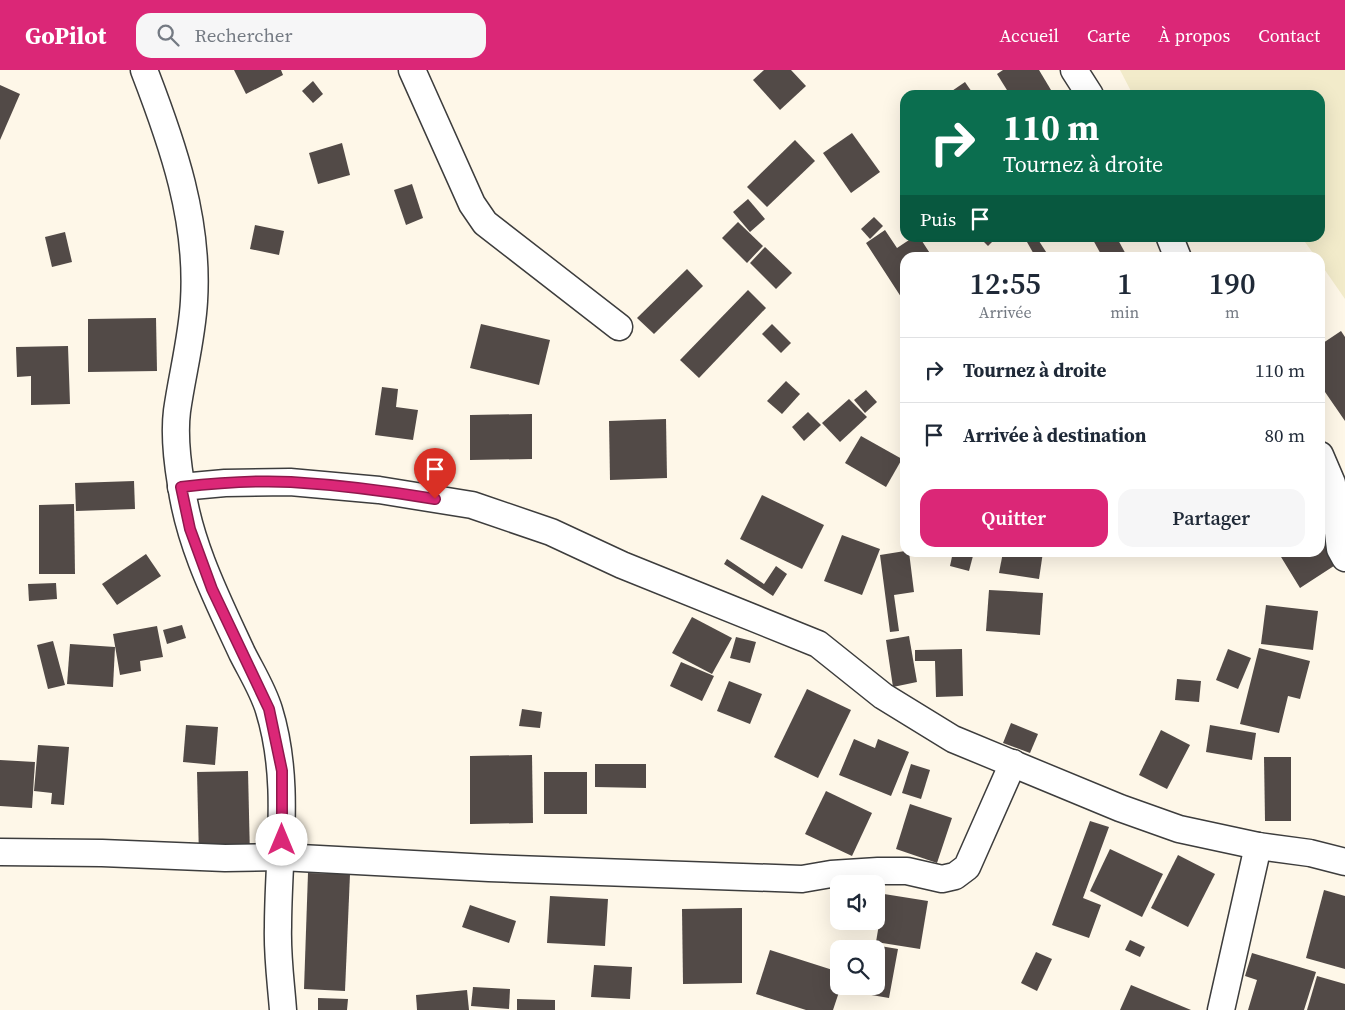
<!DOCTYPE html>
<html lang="fr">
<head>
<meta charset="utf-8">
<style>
	:root { --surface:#fff; --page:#f6f6f7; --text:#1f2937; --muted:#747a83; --line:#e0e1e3; --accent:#db2777 }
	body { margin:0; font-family:"Source Serif 4",serif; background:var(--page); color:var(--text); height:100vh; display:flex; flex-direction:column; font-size:19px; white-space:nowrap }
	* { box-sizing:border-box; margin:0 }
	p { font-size:16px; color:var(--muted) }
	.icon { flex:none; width:28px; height:28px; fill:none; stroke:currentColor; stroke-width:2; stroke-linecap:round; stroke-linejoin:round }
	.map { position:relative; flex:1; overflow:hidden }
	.drawer { position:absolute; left:900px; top:182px; width:425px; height:305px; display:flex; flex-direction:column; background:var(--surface); border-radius:15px; box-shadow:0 5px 20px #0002 }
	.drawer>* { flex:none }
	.banner { position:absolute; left:900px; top:20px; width:425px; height:152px; border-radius:15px; box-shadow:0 5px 20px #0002; background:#0b6e4f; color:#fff; overflow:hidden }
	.tools { position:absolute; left:830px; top:805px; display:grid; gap:10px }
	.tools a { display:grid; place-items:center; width:55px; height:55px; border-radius:10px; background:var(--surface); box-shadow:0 5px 20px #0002; font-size:25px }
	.pin { position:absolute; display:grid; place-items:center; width:42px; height:42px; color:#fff; margin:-51px -21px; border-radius:50% 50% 50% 0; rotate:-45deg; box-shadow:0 0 5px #0007 }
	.pin .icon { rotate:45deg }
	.me { position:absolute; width:55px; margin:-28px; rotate:0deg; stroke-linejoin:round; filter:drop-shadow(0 0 4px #0008) }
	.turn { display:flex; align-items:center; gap:18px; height:105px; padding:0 20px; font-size:22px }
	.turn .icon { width:65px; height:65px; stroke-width:2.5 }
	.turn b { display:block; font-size:35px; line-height:42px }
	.then { display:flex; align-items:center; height:48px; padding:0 20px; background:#0003; gap:10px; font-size:19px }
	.eta { display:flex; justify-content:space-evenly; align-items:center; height:85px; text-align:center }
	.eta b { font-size:30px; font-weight:600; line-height:35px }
	.action { display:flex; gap:10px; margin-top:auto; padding:10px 20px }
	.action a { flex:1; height:58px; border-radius:15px; background:var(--accent); color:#fff; font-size:20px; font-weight:600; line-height:58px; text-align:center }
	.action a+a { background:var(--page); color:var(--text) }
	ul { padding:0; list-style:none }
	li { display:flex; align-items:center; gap:15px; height:65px; padding:0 20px; border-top:1px solid var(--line) }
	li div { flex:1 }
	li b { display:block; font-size:19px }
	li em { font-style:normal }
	header { display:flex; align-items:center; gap:30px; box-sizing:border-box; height:70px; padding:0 25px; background:var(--accent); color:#fff }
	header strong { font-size:24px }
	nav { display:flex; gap:28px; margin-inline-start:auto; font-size:18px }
	.search { width:350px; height:45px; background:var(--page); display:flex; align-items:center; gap:12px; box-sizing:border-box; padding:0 18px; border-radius:15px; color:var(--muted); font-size:19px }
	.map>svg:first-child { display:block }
	.farmland { fill:#f2ebca }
	.building { fill:#524a47 }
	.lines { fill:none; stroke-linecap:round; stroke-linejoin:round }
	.minor-casing { stroke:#3d3d3d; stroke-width:29 }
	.minor { stroke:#fff; stroke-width:26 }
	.route-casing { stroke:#8e194d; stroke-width:12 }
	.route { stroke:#db2777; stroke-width:9 }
</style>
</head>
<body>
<header>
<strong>GoPilot</strong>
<div class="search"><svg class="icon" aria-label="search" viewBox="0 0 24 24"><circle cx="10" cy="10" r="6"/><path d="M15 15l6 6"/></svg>Rechercher</div>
<nav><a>Accueil</a><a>Carte</a><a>À propos</a><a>Contact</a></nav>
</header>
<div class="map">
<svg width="1345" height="940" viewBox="0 0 1345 940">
	<rect width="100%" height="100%" fill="#fef7e8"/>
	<polygon class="farmland" points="1120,0 1345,0 1345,229 1320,193 1320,188 1316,187 1302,168 1320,168 1320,25 1133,25"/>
	<g class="building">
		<polygon points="234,0 281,0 283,5 246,24"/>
		<polygon points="764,0 791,0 806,16 780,40 753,10"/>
		<polygon points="1003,0 1039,0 1054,25 1010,25 997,4"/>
		<polygon points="313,11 323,24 313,33 302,21"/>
		<polygon points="965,12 974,25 946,25"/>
		<polygon points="0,15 20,24 0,70"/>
		<polygon points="852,63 880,102 851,123 823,83"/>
		<polygon points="795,70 815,91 767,137 747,117"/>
		<polygon points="342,73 350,105 318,114 309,83"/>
		<polygon points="412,114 423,148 406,155 394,120"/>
		<polygon points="748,129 765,149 750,162 733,142"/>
		<polygon points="874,147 883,156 870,169 861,159"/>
		<polygon points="738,152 763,176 747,193 722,168"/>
		<polygon points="255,155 284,161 279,185 250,179"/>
		<polygon points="885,160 897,178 912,168 920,168 933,188 905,188 905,229 903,230 866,173"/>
		<polygon points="65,162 72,192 52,197 45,167"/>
		<polygon points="980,168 996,168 988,176"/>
		<polygon points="1034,168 1037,168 1050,188 1036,188 1027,172"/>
		<polygon points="1092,168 1117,168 1128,188 1103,188"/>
		<polygon points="765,177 792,203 776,219 750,193"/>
		<polygon points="687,199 703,216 654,264 637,248"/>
		<polygon points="748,220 766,238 699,308 680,290"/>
		<polygon points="156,248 157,301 88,302 88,249"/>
		<polygon points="481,254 550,270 539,315 470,298"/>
		<polygon points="772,254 791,273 781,283 762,264"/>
		<polygon points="1341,261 1345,267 1345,351 1325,322 1320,326 1320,275"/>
		<polygon points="68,276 70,334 31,335 31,306 17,307 16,277"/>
		<polygon points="786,311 800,324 782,344 767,331"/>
		<polygon points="382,317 398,319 396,337 418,340 413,370 375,365"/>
		<polygon points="866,320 877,332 865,343 854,330"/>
		<polygon points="849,329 867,347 840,372 822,353"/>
		<polygon points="808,342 821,355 804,371 792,357"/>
		<polygon points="532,344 532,389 470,390 470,345"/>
		<polygon points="666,349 667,408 610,410 609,351"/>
		<polygon points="861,366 902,389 886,417 845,393"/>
		<polygon points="134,411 135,439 76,441 75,413"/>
		<polygon points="762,425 824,455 802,499 740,469"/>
		<polygon points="74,434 75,504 39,504 39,435"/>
		<polygon points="1320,462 1340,492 1300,518 1278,482 1320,482"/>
		<polygon points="842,465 880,479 862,525 824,511"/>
		<polygon points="905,481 909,482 914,522 894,525 899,561 890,562 880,485"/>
		<polygon points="953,482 974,482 969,501 950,496"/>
		<polygon points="1003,482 1043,482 1039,509 999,503"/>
		<polygon points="146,484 161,506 117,535 102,514"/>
		<polygon points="727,489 764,514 776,496 787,504 773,526 724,494"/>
		<polygon points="56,513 57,529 29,531 28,514"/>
		<polygon points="989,520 1043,523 1040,565 986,561"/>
		<polygon points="1266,535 1318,541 1313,580 1261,574"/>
		<polygon points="692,547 732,568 712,604 672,583"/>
		<polygon points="182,555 186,568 167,574 163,560"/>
		<polygon points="157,556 163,587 140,591 141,601 120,605 113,564"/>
		<polygon points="909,566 917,612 893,617 886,570"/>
		<polygon points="736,567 756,572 750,593 730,588"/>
		<polygon points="53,571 65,615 48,619 37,575"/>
		<polygon points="70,574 115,577 113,617 67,614"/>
		<polygon points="1259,578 1310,591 1300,629 1288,626 1279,663 1240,654"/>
		<polygon points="962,579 963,626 936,627 935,591 915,591 915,580"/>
		<polygon points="1228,579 1251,588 1238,619 1216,610"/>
		<polygon points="681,592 714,606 702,631 670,616"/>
		<polygon points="1177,609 1201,611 1199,632 1175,630"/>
		<polygon points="729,611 762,624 750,654 717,641"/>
		<polygon points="807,619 851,640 818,708 774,687"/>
		<polygon points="522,639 542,642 540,658 519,656"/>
		<polygon points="1011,653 1038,664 1030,683 1003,673"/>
		<polygon points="186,655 218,657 215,695 183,692"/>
		<polygon points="1210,655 1256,663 1252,690 1206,682"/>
		<polygon points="1161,660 1190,675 1167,719 1139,705"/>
		<polygon points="854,669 875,678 878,669 909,682 891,726 839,705"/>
		<polygon points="38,675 69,677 64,735 51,734 52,723 34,721"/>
		<polygon points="532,685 533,753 470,754 470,686"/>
		<polygon points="1264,687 1291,687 1291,751 1265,751"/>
		<polygon points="0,690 35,692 32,738 0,736"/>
		<polygon points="595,694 646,694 646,718 595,717"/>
		<polygon points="911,694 930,700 921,729 902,723"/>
		<polygon points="248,701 250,787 199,788 197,702"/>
		<rect x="544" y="702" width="43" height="42"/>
		<polygon points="826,721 872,743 852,786 805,764"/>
		<polygon points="910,734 952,748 937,793 896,779"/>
		<polygon points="1090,751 1109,757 1083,828 1101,835 1089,868 1052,855"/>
		<polygon points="1110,779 1163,804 1142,847 1090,821"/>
		<polygon points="1178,785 1215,804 1188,857 1151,838"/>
		<polygon points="308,803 350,804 345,921 304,919"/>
		<polygon points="1324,820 1345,826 1345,899 1306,888"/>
		<polygon points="884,824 928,831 920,879 876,872"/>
		<polygon points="550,826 608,829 605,876 547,873"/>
		<polygon points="470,835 516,851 509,873 462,857"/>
		<polygon points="742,838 742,913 683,914 682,839"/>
		<polygon points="1130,870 1145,877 1140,887 1125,880"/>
		<polygon points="856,872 898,879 889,928 848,921 849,916 876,916 876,879 855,879"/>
		<polygon points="770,880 839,902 839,916 841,916 833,940 806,940 756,924"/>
		<polygon points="1036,882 1052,889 1037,921 1021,913"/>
		<polygon points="1252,883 1316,902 1304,940 1248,940 1257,910 1245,906"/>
		<polygon points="594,895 632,897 630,929 591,927"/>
		<polygon points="1317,906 1345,914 1345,940 1307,940"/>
		<polygon points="1131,915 1191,940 1120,940"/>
		<polygon points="473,917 510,919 509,939 471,936"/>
		<polygon points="467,920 469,940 417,940 416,925"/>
		<polygon points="318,928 348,929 347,940 318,940"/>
		<polygon points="517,929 555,930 555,940 517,940"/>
	</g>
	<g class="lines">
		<defs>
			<g id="minor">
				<path d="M144,0C173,75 199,150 194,231C192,268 182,305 177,341C174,365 177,390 181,414C189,474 217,529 242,583C251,601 263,620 269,640C291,711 278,785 278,857C277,885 281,913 283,940"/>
				<polyline points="412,0 472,134 485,153 619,257"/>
				<polyline points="1074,0 1090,25"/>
				<polyline points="1170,168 1178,188"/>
				<polyline points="1320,385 1332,413 1340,479 1345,488"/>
				<polyline points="181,417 225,413 290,412 379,420 472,435 551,462 622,495 818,574 883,626 953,669 1120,738 1179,759 1258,776 1310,783 1345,792"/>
				<polyline points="0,782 102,783 225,788 281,787 489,798 802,809 831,804 878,801 907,801 942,809 955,806 967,797 1013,693"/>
				<polyline points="1221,940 1258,776"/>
			</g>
		</defs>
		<use href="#minor" class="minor-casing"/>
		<use href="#minor" class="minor"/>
	</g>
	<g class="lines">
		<defs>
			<path id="route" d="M282,770V701L269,639L212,519L190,459L181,417C217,413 255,410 291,412C340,415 387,421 435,429"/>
		</defs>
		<use href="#route" class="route-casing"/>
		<use href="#route" class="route"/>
	</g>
</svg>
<div class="tools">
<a><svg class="icon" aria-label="sound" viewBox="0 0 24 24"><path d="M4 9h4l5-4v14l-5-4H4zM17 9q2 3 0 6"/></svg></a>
<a><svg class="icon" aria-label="search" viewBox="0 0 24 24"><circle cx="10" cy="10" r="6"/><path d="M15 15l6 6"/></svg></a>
</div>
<div class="pin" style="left:435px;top:429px;background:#d93025"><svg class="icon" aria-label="arrive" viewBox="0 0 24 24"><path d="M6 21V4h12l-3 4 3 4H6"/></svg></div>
<svg class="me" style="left:282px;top:770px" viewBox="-20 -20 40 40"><circle r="19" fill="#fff"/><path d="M0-13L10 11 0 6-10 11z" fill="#db2777"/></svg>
<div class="banner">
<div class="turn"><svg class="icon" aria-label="right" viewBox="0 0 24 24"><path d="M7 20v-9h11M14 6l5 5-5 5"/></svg><div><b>110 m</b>Tournez à droite</div></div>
<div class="then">Puis<svg class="icon" aria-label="arrive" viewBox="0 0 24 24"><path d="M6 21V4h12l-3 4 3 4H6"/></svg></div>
</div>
<section class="drawer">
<div class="eta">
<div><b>12:55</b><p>Arrivée</p></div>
<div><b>1</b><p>min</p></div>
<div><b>190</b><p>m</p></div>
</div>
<ul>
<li><svg class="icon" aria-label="right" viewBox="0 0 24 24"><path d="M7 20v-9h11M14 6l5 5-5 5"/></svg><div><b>Tournez à droite</b></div><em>110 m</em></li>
<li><svg class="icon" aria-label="arrive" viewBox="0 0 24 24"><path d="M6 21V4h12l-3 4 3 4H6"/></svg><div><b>Arrivée à destination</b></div><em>80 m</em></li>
</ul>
<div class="action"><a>Quitter</a><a>Partager</a></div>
</section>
</div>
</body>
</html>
